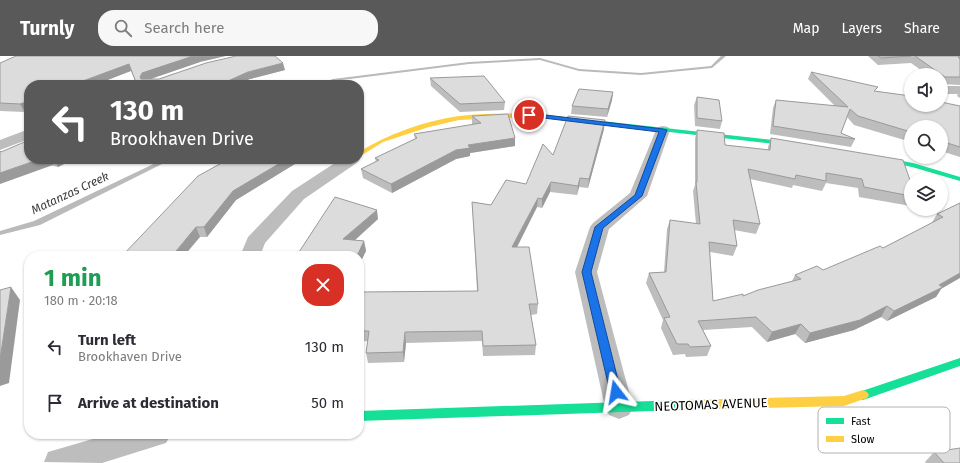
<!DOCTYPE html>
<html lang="en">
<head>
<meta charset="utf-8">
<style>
	:root { --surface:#fff; --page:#f7f7f7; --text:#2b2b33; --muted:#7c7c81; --accent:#595959 }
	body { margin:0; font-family:"Fira Sans",sans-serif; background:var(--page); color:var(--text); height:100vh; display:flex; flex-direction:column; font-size:15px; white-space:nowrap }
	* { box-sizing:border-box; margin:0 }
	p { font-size:13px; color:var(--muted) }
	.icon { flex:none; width:22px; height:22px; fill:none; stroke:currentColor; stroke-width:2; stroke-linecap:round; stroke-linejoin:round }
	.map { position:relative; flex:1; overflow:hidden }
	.sheet { position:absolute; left:24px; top:195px; width:340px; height:188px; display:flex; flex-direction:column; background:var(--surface); border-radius:16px; box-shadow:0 1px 3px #0004 }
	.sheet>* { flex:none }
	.banner { position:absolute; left:24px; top:24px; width:340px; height:84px; border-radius:16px; box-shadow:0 1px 3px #0004; background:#595959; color:#fff; overflow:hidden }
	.tools { position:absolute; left:904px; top:12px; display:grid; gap:8px }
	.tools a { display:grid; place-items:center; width:44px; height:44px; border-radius:50%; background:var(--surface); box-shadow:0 1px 3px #0004; font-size:20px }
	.pin { position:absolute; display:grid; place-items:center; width:34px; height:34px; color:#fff; margin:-17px; border:2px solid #fff; border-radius:50%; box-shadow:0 1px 4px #0007 }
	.me { position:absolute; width:44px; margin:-22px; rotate:346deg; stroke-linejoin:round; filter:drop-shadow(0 0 3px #0008) }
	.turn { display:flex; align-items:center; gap:14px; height:84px; padding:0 20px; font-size:18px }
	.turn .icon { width:52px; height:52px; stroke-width:2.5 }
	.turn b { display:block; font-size:28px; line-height:34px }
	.round { display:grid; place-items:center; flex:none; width:42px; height:42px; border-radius:16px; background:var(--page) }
	.summary { display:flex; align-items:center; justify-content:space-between; height:68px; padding:0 20px }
	h1 { font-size:24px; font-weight:700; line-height:30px; color:#1e9e55 }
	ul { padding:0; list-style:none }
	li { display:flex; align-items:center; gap:12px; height:56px; padding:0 20px }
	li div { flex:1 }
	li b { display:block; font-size:15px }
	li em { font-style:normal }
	header { display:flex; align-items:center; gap:24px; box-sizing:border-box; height:56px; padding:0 20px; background:var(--accent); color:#fff }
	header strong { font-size:19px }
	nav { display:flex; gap:22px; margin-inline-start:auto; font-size:14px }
	.search { width:280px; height:36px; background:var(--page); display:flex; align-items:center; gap:10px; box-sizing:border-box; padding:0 14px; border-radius:16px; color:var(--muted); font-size:15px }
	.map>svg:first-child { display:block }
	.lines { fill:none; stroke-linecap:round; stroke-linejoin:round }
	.stream { fill:#bababa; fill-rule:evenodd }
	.street { fill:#bdbdbd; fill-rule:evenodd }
	.fast { fill:#16e098; fill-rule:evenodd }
	.slow { fill:#ffcf43; fill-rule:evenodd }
	.wall { fill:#bdbdbd }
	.shaded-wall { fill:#9a9a9a }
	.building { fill:#dcdcdc; stroke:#9a9a9a }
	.route { fill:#1a73e8; stroke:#114b97 }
	.labels { text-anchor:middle; stroke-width:3.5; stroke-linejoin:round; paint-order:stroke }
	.water-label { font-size:12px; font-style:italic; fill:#3e3e3e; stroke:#fff }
	.near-street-label { font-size:13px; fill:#000; stroke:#fff }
	.key { fill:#fff; stroke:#b2b2b2; stroke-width:1 }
	.key-label { font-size:11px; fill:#000 }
</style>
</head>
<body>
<header>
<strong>Turnly</strong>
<div class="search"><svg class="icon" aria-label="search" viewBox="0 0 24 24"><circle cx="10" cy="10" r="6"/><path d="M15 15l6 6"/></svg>Search here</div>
<nav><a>Map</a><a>Layers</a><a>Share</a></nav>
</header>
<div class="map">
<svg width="960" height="407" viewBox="0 0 960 407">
	<rect width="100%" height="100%" fill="#fff"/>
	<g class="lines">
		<g class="stream">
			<polygon points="721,0 726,0 712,12 641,19 579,15 540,4 469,8 334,25 323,29 316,29 333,23 469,6 540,2 579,13 641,17 711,10"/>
			<polygon points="164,103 172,103 40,169 0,179 0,175 34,165"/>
		</g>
		<g class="street">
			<rect x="941" y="30" width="19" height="8"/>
			<polygon points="663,70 668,71 670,74 647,140 609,173 597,216 633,351 629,359 619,363 609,359 605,351 575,216 590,171 593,167 630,137 656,74 658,71"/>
			<polygon points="29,73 29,83 0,94 0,84"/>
			<polygon points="359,101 360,103 358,106 304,143 265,187 260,200 240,200 248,181 292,135 341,103 359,103"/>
			<polygon points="110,378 171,378 166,387 102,407 44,406 48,396"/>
		</g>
		<g class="fast">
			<polygon points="566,61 801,87 804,89 801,91 564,64 563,63"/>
			<polygon points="876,100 913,107 960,121 960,125 912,111 874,103 874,101"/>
			<polygon points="960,302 960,310 863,344 859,342 857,339 859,336"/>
			<polygon points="681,344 685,345 687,349 685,353 681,354 359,365 359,355"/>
		</g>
		<g class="slow">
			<path d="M529,57L566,61L569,63L566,65L529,61L459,64L429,71L383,86L359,101V96C388,78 424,65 459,60C482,57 506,58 529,57Z"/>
			<polygon points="863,334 867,336 869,339 867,342 844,350 681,354 677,353 675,349 677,345 681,344 844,340"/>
		</g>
	</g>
	<g class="wall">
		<polygon points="868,0 960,0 960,29 941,28 941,19 928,19 911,7 878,9"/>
		<polygon points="200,6 149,23 159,23 285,14 250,23 137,29 131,15 29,29 29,54 25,56 0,55 0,7"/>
		<polygon points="811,16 876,36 960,50 960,101 941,95 941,71 911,71 911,86 854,69 847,61 841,77 855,83 851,91 770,78 773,52 776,44 835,50 808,23"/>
		<polygon points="430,22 505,46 504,54 460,56 431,30"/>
		<polygon points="960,33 960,42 957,40"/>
		<polygon points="613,36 612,44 607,61 571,58 572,50"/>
		<polygon points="697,41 722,65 720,73 695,70 694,49"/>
		<polygon points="472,60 515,82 515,90 470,97 470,100 456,103 392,137 363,122 361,113 376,106 375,102 415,83 414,78 473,69 472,68"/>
		<polygon points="604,73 588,132 579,131 577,139 550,136 542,152 537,151 517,191 538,248 537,258 531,259 536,289 535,299 483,300 482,285 406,287 404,306 368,307 366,297 368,285 359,286 359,236 477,235 472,146 491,149 526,128 553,99"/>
		<polygon points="697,74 725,89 768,94 768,91 771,82 911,127 911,150 859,141 858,132 826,127 822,135 793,129 792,132 750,123 760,168 756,178 734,174 737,190 733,200 710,196 713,245 743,240 792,225 795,219 823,214 883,192 931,168 937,158 960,147 941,233 936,241 887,265 881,261 854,274 805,287 795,278 767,286 752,271 703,274 711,290 707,300 686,301 685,298 673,299 661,272 663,264 646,227 649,217 664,216 667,173 670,164 696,168 693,135 695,129 695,83"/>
		<polygon points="29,103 74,103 58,111"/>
		<polygon points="245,103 303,103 236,144 207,181 200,181 122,200 238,107"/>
		<polygon points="378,163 355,184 364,185 366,195 359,209 359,200 300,200 299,196"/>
		<polygon points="934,396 960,407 926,407 925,406"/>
	</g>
	<g class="shaded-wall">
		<polygon points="193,0 226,0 200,6 145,25 143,29 140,21 142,17"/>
		<polygon points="283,7 285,14 250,23 237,29 219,29 248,16"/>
		<polygon points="129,8 131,15 95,29 72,29"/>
		<polygon points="613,36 612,44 607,61 608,53"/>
		<polygon points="29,45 29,54 25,56 20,48"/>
		<polygon points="605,64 604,73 588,132 589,123"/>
		<polygon points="515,82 515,90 470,97 470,100 456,103 392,137 391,128 456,94 468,89"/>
		<polygon points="40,103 50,103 53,109 0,128 0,117"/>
		<polygon points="54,103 74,103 58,111"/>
		<polygon points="287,103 303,103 236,144 207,181 204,171 233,135"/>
		<polygon points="580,122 579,131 577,139 578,130"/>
		<polygon points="551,126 550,136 542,152 542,143"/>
		<polygon points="538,142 537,151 512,201 512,191"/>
		<polygon points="377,154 378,163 345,193 343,183"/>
		<polygon points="196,171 200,181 184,200 172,200"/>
		<polygon points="364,185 366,195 359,209 359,200 357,200"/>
		<polygon points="960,217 960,222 941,233 936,241 887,265 894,255"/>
		<polygon points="11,231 20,244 9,327 0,330 0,303"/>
		<polygon points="887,250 881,261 854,274 805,287 810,277"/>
		<polygon points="801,268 795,278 767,286 772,276"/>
		<polygon points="405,276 406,287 404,306 403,296"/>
	</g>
	<g class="building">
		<polygon points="16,0 193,0 142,17 140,21 141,23 159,23 206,7 236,0 275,0 283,7 248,16 219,29 137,29 129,8 72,29 29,29 29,45 20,48 0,47 0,7"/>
		<polygon points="878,0 911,0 881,2"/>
		<polygon points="915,0 960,0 960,1 958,1 960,3 960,21 945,21"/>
		<polygon points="811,16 878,31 874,35 911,40 911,49 941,49 941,46 960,50 960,91 941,85 941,71 911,71 911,76 858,60 850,53 841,77 855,83 773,70 776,44 848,51"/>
		<polygon points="484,20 505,46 460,48 430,22"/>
		<polygon points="579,33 613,36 608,53 572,50"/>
		<polygon points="697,41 719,44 722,65 697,62"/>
		<polygon points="508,58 515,82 468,89 470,92 456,94 391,128 361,113 379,104 375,102 417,82 414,78 481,67 472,60"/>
		<polygon points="568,60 605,64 589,123 580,122 578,130 551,126 542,143 538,142 512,191 529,191 538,248 529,248 536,289 483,290 482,275 405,276 403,296 366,297 369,275 359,275 359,236 478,235 472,146 491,149 506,124 526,128 543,88 553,99"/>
		<polygon points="697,74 724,77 725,89 770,94 771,82 903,104 911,127 911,140 864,131 862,123 826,117 826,125 796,119 795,123 748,113 760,168 733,164 737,190 709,186 713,245 743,238 743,240 758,234 801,223 795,219 817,210 823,214 880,190 883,192 943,161 937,158 960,147 960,217 939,229 943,231 894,255 887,250 860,264 810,277 801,268 772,276 756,261 698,265 711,290 690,291 688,288 677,288 664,262 670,261 649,217 666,216 670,164 700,168 696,126 697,126"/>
		<polygon points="29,84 29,103 40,103 0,117 0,95 1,96"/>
		<polygon points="245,103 287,103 233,135 204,171 196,171 172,200 122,200 198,120 227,104 238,107"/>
		<polygon points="335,141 377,154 343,183 364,185 357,200 303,200 305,197 299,196"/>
		<polygon points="11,231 0,303 0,234"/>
		<polygon points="960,392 960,407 944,407 934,396"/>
	</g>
	<polygon class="route" points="529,57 663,73 667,74 642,140 603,172 591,216 621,336 620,339 616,341 611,339 610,336 582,216 595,171 635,139 659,76 527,60 526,59"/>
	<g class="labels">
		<g class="water-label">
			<text transform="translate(70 137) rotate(-25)" y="4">Matanzas Creek</text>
		</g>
		<g class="near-street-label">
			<text transform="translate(711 348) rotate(-2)" y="5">NEOTOMAS AVENUE</text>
		</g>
	</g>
	<rect x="818" y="351" width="132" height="46" rx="6" class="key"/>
	<rect x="826" y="362" width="18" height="6" fill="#16e098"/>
	<rect x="826" y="380" width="18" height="6" fill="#ffcf43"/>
	<g class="key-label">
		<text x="851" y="369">Fast</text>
		<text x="851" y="387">Slow</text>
	</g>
</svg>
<div class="tools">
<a><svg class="icon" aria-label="sound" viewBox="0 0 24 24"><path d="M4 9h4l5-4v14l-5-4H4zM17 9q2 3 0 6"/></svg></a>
<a><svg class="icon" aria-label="search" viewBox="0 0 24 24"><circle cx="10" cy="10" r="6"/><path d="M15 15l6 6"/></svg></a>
<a><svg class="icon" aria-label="layers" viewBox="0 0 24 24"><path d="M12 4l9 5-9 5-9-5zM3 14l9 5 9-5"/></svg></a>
</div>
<div class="pin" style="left:529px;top:59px;background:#d93025"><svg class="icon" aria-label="arrive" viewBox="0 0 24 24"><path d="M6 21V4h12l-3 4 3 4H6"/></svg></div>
<svg class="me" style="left:616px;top:336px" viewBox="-20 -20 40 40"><path d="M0-17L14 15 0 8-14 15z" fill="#1a73e8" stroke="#fff" stroke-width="4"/></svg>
<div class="banner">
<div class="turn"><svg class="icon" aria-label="left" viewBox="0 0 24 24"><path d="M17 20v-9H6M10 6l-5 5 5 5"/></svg><div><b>130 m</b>Brookhaven Drive</div></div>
</div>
<section class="sheet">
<div class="summary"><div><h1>1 min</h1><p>180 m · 20:18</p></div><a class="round" style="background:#d93025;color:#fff"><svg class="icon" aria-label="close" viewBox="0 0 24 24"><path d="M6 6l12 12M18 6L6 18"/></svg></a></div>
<ul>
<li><svg class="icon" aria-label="left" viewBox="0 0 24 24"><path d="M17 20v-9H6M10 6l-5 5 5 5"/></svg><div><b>Turn left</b><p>Brookhaven Drive</p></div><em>130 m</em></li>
<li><svg class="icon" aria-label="arrive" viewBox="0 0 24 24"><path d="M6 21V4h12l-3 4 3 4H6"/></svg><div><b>Arrive at destination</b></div><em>50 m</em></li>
</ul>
</section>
</div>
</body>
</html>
